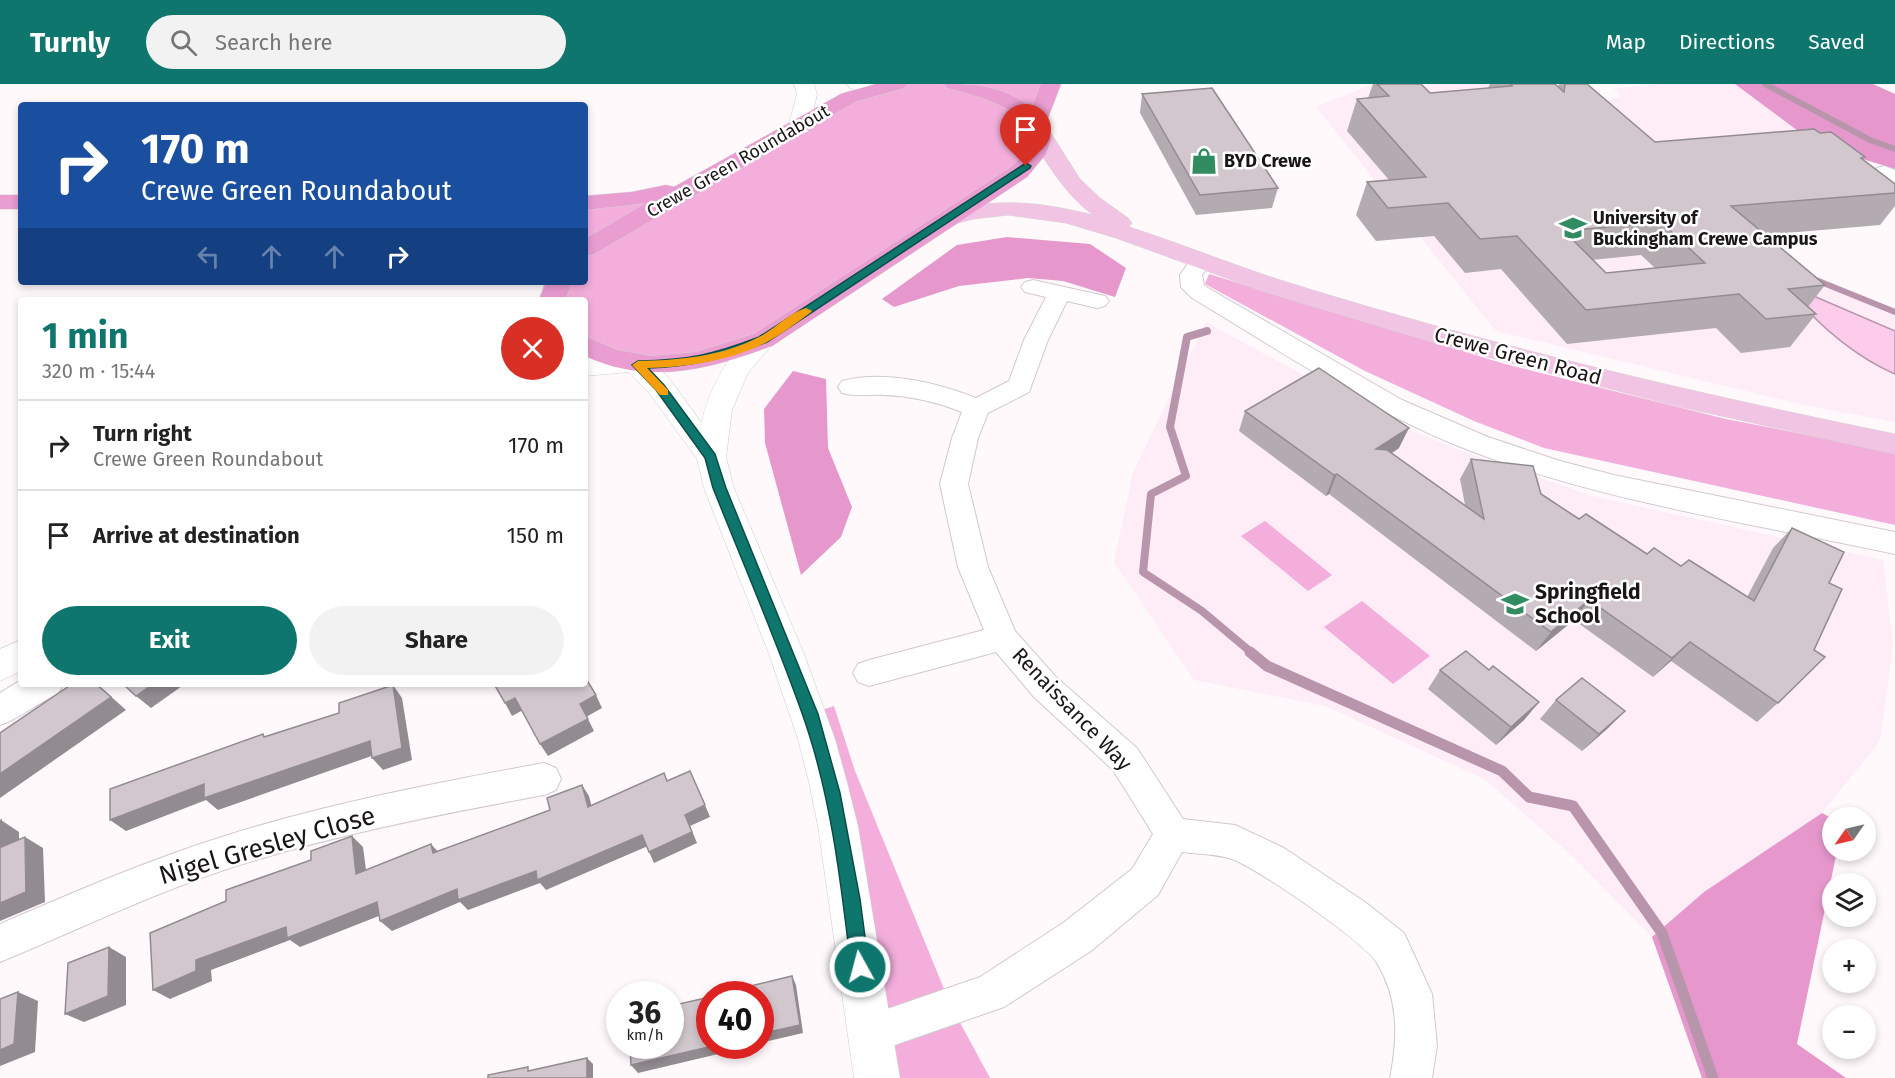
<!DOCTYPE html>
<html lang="en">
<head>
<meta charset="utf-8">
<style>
	:root { --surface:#fff; --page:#f2f2f2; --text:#222; --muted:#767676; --line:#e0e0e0; --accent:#0f766e }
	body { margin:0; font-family:"Fira Sans",sans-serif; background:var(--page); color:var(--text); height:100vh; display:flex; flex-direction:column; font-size:22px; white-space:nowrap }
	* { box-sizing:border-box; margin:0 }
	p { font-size:20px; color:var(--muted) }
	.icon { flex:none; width:33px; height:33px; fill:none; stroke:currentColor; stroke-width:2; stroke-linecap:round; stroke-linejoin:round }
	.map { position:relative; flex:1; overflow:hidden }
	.panel { position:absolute; left:18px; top:213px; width:570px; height:390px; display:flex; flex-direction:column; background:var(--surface); border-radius:6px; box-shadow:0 3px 9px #0003 }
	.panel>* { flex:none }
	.guide { position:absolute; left:18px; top:18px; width:570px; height:183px; border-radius:6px; box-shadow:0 3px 9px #0003; background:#1a4fa0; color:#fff; overflow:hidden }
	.needle { width:39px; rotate:236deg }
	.fabs { position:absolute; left:1822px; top:723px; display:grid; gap:12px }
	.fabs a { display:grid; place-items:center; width:54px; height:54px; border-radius:50%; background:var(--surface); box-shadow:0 3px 9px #0003; font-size:30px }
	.speed { position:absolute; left:606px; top:897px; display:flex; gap:12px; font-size:30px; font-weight:700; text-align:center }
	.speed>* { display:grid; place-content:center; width:78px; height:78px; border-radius:50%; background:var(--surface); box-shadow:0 3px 9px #0003; line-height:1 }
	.speed small { font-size:15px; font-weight:400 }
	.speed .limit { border:9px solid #d22; background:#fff; color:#111 }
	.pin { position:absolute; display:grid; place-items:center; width:51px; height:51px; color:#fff; margin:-62px -26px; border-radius:50% 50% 50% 0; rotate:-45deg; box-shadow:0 0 6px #0007 }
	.pin .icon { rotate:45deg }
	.me { position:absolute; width:66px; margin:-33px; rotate:353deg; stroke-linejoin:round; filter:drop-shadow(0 0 4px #0008) }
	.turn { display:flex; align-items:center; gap:21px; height:126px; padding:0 24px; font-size:27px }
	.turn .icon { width:78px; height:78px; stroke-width:2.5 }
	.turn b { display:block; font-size:42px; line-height:51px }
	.lanes { display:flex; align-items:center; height:57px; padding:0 24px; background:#0003; justify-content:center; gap:30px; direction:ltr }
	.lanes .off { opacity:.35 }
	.round { display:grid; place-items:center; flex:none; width:63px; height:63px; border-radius:32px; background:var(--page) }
	.headline { display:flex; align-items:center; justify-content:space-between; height:102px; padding:0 24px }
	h1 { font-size:36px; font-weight:700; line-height:45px; color:var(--accent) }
	.button { display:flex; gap:12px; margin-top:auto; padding:12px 24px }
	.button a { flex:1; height:69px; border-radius:36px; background:var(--accent); color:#fff; font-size:24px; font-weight:700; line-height:69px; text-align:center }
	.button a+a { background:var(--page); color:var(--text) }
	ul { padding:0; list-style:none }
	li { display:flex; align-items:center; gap:18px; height:90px; padding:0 24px; border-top:2px solid var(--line) }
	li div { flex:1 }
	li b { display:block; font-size:22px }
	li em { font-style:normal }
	header { display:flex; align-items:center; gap:36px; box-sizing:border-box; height:84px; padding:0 30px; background:var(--accent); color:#fff }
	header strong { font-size:28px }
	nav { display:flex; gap:33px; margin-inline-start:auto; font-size:21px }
	.search { width:420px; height:54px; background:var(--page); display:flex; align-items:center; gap:15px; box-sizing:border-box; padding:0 21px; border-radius:33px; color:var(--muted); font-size:22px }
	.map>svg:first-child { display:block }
	.built { fill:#feecf7 }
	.green { fill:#f3aedb }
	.forest { fill:#e698cc }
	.water { fill:#fdcceb; stroke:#b995ac; stroke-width:1.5 }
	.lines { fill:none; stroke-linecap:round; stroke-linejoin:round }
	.stream-far2 { stroke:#b995ac; stroke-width:6 }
	.stream-far1 { stroke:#b995ac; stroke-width:8 }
	.stream { stroke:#b995ac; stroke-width:11 }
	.street-casing { stroke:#d2c8ce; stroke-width:2 }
	.secondary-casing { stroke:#d2c8ce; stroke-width:1 }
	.primary-casing { stroke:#d6d5d5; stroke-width:1 }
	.highway-casing { stroke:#d6d5d5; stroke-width:1 }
	.street { fill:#fff; fill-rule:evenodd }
	.secondary { fill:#fff; fill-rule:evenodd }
	.primary { fill:#f2c4e3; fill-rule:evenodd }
	.highway { fill:#e99dd0; fill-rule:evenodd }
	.wall { fill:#b4abb0; fill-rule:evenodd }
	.shaded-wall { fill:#928b90 }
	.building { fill:#d1c7cd; stroke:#928b90; stroke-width:1.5; fill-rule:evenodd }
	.route { fill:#0f766e; stroke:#0a4d48; stroke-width:1.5 }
	.slow { fill:#f59e0b }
	.labels { text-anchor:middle; stroke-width:5; stroke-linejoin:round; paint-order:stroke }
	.far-street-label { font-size:18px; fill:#191618; stroke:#fff }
	.far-poi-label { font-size:18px; font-weight:bold; fill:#191618; stroke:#fff; text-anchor:start }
	.street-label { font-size:21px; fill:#191618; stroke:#fff }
	.poi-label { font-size:21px; font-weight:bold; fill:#191618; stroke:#fff; text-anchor:start }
	.near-street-label { font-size:26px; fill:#191618; stroke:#fff }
</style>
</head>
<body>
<header>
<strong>Turnly</strong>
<div class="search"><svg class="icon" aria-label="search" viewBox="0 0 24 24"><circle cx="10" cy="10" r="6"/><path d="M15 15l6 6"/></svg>Search here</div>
<nav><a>Map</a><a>Directions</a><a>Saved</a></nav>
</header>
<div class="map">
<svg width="1895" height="994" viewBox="0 0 1895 994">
	<rect width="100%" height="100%" fill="#fff9fc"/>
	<g class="built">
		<polygon points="1373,0 1415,3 1436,0 1518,0 1606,17 1621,12 1614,4 1661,0 1735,0 1817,61 1659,73 1799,186 1895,225 1895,338 1804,321 1496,247 1316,23"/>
		<polygon points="1206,238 1385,336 1462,367 1592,412 1883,476 1893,562 1880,657 1822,729 1704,808 1652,853 1569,769 1484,695 1325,622 1194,596 1114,478 1133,388"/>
	</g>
	<g class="green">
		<polygon points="897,0 1051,0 1039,64 763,256 683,279 585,261 585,216 549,216 547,198 585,198 585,119 690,103 821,29"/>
		<polygon points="1209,190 1505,280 1726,335 1895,368 1895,441 1544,364 1474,337 1365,287 1205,200"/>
		<polygon points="1265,437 1332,491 1308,507 1241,452"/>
		<polygon points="1362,517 1430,572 1393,600 1324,543"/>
		<polygon points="834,622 855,687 951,922 990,994 877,994 810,630"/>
	</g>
	<g class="forest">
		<polygon points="1735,0 1873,0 1895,10 1895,85 1817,61"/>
		<polygon points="1007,153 1090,160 1126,184 1115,213 1063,197 1028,194 959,202 894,223 882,215 957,161"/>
		<polygon points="793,287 826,295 828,364 852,423 841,453 801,491 765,359 764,325"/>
		<polygon points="1822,729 1833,735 1833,766 1837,767 1797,960 1846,994 1702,994 1652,853 1704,808"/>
	</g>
	<path class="water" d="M1809,210L1895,247V290C1858,274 1821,244 1796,213Z"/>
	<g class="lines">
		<g class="stream-far2">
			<polyline points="1765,0 1870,56 1895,65"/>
			<polyline points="1811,194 1895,228"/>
		</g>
		<polyline class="stream-far1" points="1207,247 1187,253 1170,343 1186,392 1151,410 1143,488 1202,527 1252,569"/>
		<polyline class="stream" points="1250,568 1267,582 1502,687 1529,713 1573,722 1662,849 1713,994"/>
		<defs>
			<g id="street">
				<polygon points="1884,82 1895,86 1895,102 1888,100 1874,88 1877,84"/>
				<path d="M1201,170L1209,172L1212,177L1202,191L1204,201L1208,204L1402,316L1488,353L1560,377L1614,391L1895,448V470C1754,440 1605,418 1471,367C1372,329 1282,268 1192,214L1181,203L1180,191L1193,172Z"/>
				<path d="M1033,196L1105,212L1109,217L1105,222L1097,224L1067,217L1048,256L1029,308L988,329L978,354L968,400L988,483L1015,547L1056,593L1137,664L1183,735L1235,741L1284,764L1365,818L1404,849L1432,910L1437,962L1432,994H1390C1398,954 1399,915 1377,879C1365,858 1257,784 1232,775C1217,770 1198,770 1182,768L1158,811L1091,867L1004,923L869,970L855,964L849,950L855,936L980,893L1063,839L1132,785L1153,750L1113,686L1034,613L996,568L869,602L858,598L853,589L858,580L869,576L984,546L958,483L940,400L952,354L962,328C937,318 912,312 884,311C870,310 856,313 842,309L838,303L842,297C884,286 936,298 976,314L1009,297L1024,256L1046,213L1025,208L1021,203L1025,198Z"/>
				<path d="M21,596V600H63L58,610C38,618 21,634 0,641V609Z"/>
				<path d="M544,679L556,684L561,695L556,706L544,711C436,731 328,752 224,786C147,812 75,847 0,878V840C74,808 148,776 225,752C329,719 437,699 544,679Z"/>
			</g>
			<g id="secondary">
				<polygon points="794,0 814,0 817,10 810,43 807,48 799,49 791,48 788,43 797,10"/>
				<path d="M847,0H896L897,2L894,6C881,10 863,8 850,4Z"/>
				<path d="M763,248L772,250L776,256L748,289L732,326L726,373L734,404L804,570L835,655L847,698L858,742L900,994H854L818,742L809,698L798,655L769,570L704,404L697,375L650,310L629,288L585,292V274C603,273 629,267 646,274C664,282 689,323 702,339C706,311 733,255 763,248Z"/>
				<polygon points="21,556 21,587 0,597 0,565"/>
			</g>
			<path id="primary" d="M1039,42L1047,43L1080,95L1100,114L1128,134L1132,139L1129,143C1185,161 1240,184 1296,201C1493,262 1693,309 1895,350V370L1676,322L1449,263L1262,207L1116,154L1066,139L1008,131L973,135L946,142L938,140L934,135L938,130C995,113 1036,117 1093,131C1064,109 1047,80 1028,48L1031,43Z"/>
			<g id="highway">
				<polygon points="875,0 907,0 904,4 855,18 594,170 585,172 585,155 646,119 585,126 585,112 632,108 666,101 674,103 841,10"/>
				<path d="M944,0C982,0 999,2 1032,23L1041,0H1061L1046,39L1051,54L1046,70L1027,93L772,262C710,285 648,302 585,272V252L617,266L652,272L696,268L754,250L1011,83C1015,79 1021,74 1024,69C1052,29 971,10 947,4Z"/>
				<rect x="0" y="111" width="21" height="14"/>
				<polygon points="546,198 572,198 565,216 539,216"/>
			</g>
		</defs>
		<use href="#street" class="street-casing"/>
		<use href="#secondary" class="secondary-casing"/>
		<use href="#primary" class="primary-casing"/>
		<use href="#highway" class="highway-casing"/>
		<use href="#street" class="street"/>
		<use href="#secondary" class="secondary"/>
		<use href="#primary" class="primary"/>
		<use href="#highway" class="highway"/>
	</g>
	<g class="wall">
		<path d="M1373,0H1421L1430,9L1488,4L1490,0H1555L1558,3L1559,0H1587L1655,58L1820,49L1863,76L1895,100V122L1880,141L1765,151L1825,201L1808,223L1816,230L1790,263L1741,269L1716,244L1567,260L1501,185L1465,189L1434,152L1376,157L1356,131L1367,98L1389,96L1347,47L1357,15L1368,14ZM1641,171L1655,184L1606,189L1592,176Z"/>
		<polygon points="1142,10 1278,104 1272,124 1196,131 1140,29"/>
		<polygon points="1245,327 1399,364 1392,369 1465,421 1460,395 1471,375 1541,410 1579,435 1647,470 1681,482 1747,513 1773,464 1792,444 1829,499 1778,619 1757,638 1671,577 1653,593 1574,536 1536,567 1329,410 1326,412 1239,347"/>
		<polygon points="1440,586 1489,586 1539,618 1524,636 1496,661 1428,605"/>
		<polygon points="1556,616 1625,627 1607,645 1582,667 1540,635"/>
	</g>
	<g class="shaded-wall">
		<polygon points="1409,344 1399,364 1367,386 1376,365"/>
		<polygon points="1337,390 1329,410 1326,412 1334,391"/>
		<polygon points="1589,516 1574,536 1536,567 1551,548"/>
		<polygon points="1690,558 1671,577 1653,593 1672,574"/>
		<polygon points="97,600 126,626 0,714 0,690"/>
		<polygon points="153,600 185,600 151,624 136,612"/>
		<polygon points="393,601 402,614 412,676 383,686 372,674"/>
		<polygon points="596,611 602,624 586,633 580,620"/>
		<polygon points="515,614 523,626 512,632 505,619"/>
		<polygon points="1539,618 1524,636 1496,661 1511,643"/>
		<polygon points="1625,627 1607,645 1582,667 1599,650"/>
		<polygon points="588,635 594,647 548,672 540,660"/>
		<polygon points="370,657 380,669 218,726 206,716 126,747 110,736 204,700"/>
		<polygon points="582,701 589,712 595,735 588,723"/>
		<polygon points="705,721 710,733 690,742 697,759 654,779 649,768 685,731"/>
		<polygon points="1,736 19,748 19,774 1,763"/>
		<polygon points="642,751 648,762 546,806 540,799 468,826 460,818 392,847 380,837 457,805 536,787"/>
		<polygon points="352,752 363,763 368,801 356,790"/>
		<polygon points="25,753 43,764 45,818 0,837 0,819"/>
		<polygon points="431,760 441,771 433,769"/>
		<polygon points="377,818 389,828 300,863 290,856 211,886 212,897 170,915 153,906 196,876 286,843"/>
		<polygon points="109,863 126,873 126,921 84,938 65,930"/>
		<polygon points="792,892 796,901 803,949 760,959 760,950"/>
		<polygon points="18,908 38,917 35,968 0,982 0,966"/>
		<polygon points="670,915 673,919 674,932 670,927"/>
		<polygon points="713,962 752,962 638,989 631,981"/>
		<polygon points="587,974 593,980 593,994 587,994"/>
	</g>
	<g class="building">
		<path d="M1377,0H1421L1430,9L1512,2L1510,0H1555L1564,8L1565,0H1587L1655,58L1814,45L1820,49L1831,48L1865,73L1861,74L1895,100V109L1731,122L1825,201L1788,205L1816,230L1766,235L1739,210L1586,226L1517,152L1480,155L1448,119L1388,124L1367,98L1426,93L1357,15L1389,12ZM1661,138L1705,179L1606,189L1564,147Z"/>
		<polygon points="1212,4 1278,104 1200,111 1142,10"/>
		<polygon points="1319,284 1409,344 1376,365 1387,366 1484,435 1471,375 1533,382 1541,410 1579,435 1586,430 1647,470 1654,464 1681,482 1689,476 1754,517 1792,444 1844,468 1829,499 1842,505 1814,566 1825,573 1778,619 1690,558 1672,574 1589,516 1551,548 1337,390 1334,391 1245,327"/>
		<polygon points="1466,567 1489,586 1493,582 1539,618 1511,643 1440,586"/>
		<polygon points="585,593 596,611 580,620 588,635 540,660 515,614 505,619 494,600 585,600"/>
		<polygon points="1582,594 1625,627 1599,650 1556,616"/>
		<polygon points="72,600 96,600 111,613 0,690 0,649"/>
		<polygon points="123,600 153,600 136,612"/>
		<polygon points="393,601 402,664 372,674 370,657 204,714 204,700 110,736 110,705 263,650 264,653 339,629 339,619"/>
		<polygon points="690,687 705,721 685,731 692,748 649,768 642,751 537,796 536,787 458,816 457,805 380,837 377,818 287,854 286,843 196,876 196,887 153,906 150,849 226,817 226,806 311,776 311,767 352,752 356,790 431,760 433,769 550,726 547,714 582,701 588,723 664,689 667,697"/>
		<polygon points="1,736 1,763 25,753 26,808 0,819 0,737"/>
		<polygon points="109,863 108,912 65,930 68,879"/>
		<polygon points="792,892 800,941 760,950 760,910 717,910"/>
		<polygon points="18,908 14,960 0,966 0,915"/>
		<polygon points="710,913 710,962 713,962 631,981 630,962 670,962 670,922"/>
		<polygon points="587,974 587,994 488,994 488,991 528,983 528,987"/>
	</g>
	<path class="route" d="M1026,79L1031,82L1030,84L767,258C725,274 692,283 648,284L664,301L715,370L726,404L818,630L840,709L860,815L869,883L866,889L860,892L854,889L851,883C841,798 831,710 802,629C775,553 743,479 713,404L705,374L656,306L632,281L638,277C687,276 713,271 759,253Z"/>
	<path class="slow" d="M806,224L812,227L810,229C796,239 782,250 767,258C730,277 688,283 647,284L668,306V311H660L632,281L638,277C679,276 721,273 759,253C775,245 789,229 806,224Z"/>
	<defs>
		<symbol id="shop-bare" viewBox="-9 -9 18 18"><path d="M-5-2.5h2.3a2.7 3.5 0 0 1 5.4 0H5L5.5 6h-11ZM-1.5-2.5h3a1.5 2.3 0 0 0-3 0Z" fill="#318c62" stroke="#fff" stroke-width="2.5" paint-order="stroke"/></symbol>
		<symbol id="university-bare" viewBox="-9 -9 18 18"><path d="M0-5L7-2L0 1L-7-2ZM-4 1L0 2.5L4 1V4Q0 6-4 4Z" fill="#318c62" stroke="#fff" stroke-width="2.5" paint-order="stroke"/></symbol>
		<symbol id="school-bare" viewBox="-9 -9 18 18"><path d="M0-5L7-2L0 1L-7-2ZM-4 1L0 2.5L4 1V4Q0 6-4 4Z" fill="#318c62" stroke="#fff" stroke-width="2.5" paint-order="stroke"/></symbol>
	</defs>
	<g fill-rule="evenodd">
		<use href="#shop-bare" x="1185" y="58" width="38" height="38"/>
		<use href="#university-bare" x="1554" y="125" width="38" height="38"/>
		<use href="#school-bare" x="1496" y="501" width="38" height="38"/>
	</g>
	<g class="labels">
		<g class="far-street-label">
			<text transform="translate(738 77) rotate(-30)" y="6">Crewe Green Roundabout</text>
		</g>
		<g class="far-poi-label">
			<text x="1224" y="83">BYD Crewe</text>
			<text x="1593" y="140">University of<tspan x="1593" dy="21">Buckingham Crewe Campus</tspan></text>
		</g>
		<g class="street-label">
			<text transform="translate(1518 272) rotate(15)" y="7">Crewe Green Road</text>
			<text transform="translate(1072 625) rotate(46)" y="7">Renaissance Way</text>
		</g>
		<g class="poi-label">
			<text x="1535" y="515">Springfield<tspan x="1535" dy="24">School</tspan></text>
		</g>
		<g class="near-street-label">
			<text transform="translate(267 761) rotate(-16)" y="9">Nigel Gresley Close</text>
		</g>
	</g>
</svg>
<div class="fabs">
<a><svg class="needle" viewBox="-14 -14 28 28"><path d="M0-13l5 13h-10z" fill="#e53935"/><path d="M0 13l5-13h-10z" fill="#767676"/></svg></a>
<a><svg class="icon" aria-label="layers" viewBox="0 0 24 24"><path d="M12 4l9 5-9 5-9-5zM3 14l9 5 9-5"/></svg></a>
<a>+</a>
<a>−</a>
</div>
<div class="speed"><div>36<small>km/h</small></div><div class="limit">40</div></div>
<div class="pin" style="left:1026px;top:82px;background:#d93025"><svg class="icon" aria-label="arrive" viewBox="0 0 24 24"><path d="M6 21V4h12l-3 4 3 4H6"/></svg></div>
<svg class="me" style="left:860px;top:883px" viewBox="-20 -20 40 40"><circle r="17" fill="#0f766e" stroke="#fff" stroke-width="3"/><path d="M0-11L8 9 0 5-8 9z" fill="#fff"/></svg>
<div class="guide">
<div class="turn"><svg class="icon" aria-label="right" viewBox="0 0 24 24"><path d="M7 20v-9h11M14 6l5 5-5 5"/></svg><div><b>170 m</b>Crewe Green Roundabout</div></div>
<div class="lanes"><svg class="icon off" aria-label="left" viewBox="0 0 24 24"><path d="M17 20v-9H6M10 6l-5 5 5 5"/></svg><svg class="icon off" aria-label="ahead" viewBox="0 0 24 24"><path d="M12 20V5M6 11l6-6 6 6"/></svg><svg class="icon off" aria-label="ahead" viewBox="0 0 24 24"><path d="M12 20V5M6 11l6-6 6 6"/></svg><svg class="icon" aria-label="right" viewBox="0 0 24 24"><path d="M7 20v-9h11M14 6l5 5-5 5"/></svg></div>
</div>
<section class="panel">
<div class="headline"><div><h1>1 min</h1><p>320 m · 15:44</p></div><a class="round" style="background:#d93025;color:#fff"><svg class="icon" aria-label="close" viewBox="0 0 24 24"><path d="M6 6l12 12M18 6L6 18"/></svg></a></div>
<ul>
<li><svg class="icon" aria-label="right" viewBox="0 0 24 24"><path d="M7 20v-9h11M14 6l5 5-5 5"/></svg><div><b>Turn right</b><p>Crewe Green Roundabout</p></div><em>170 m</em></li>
<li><svg class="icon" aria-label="arrive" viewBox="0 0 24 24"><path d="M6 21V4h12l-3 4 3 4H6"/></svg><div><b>Arrive at destination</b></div><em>150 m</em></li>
</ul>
<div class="button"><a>Exit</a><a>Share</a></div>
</section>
</div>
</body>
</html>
